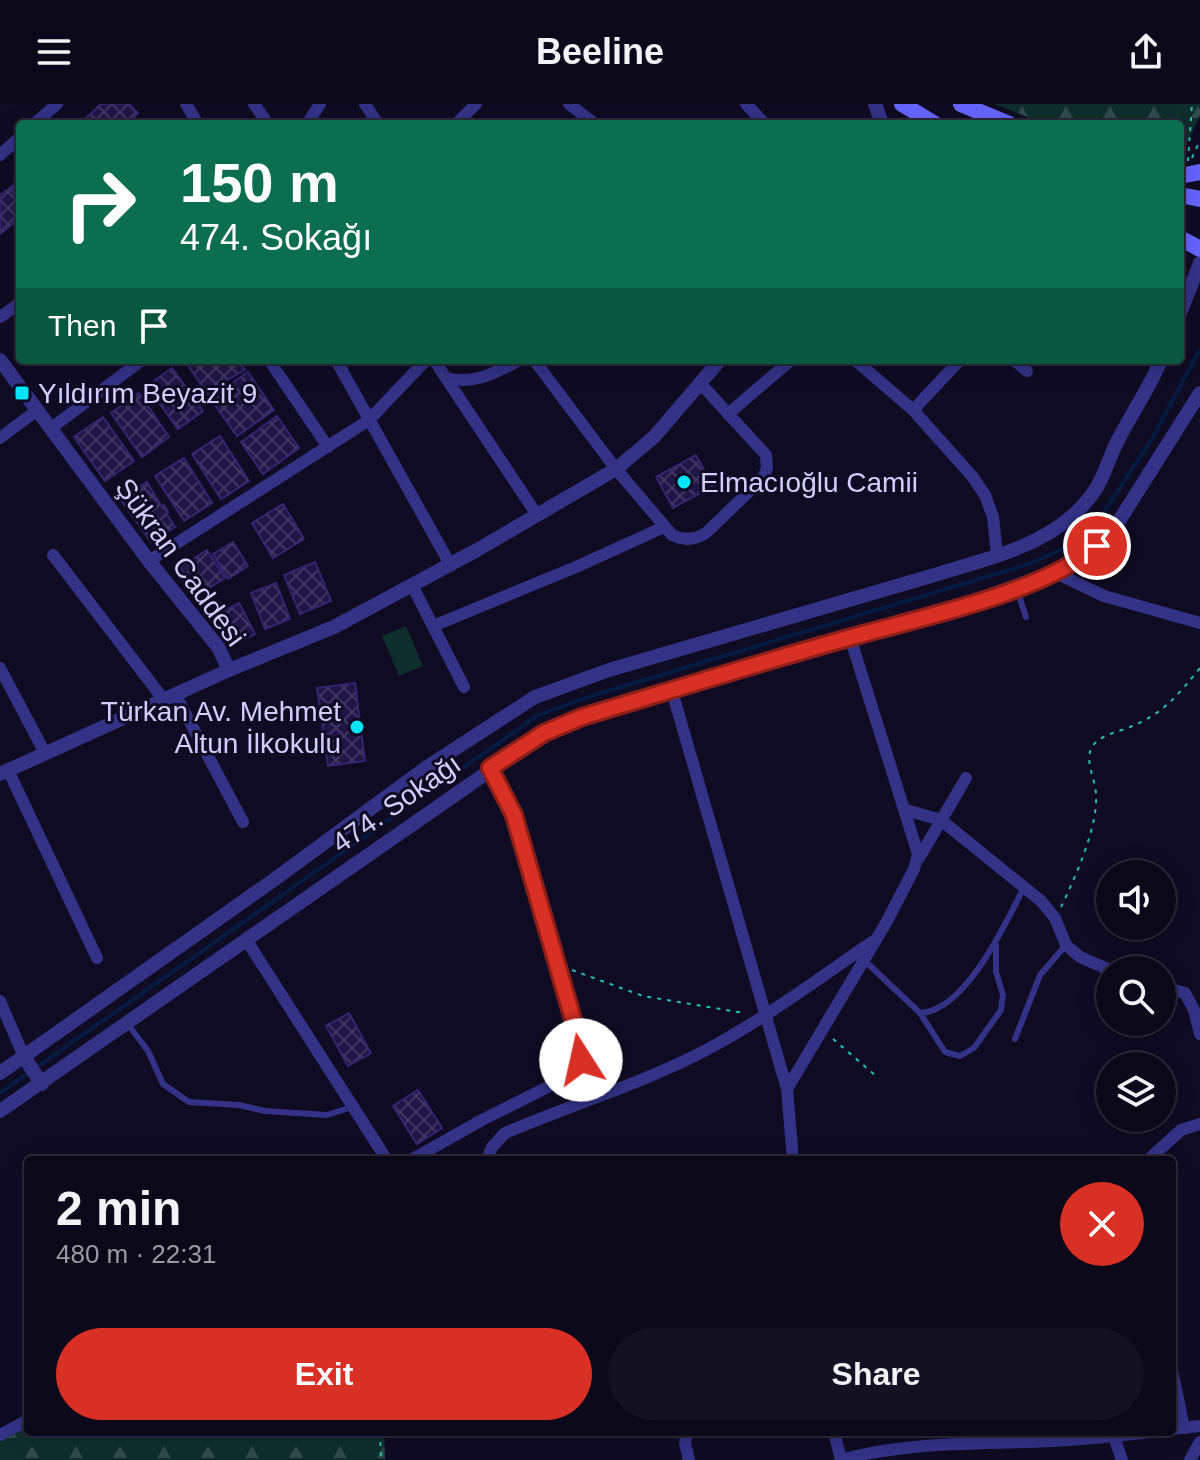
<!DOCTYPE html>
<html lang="en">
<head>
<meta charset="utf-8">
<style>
	:root { --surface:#0b081a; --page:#141123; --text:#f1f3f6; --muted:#9a9aa2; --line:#2b2939; --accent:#d93025 }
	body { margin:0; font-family:Helvetica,sans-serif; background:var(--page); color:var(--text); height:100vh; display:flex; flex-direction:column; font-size:30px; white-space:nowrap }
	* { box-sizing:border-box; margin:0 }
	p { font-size:26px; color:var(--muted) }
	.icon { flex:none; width:44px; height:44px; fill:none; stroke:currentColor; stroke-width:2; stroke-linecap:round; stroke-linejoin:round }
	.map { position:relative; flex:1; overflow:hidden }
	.panel { position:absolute; left:24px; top:1052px; width:1152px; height:280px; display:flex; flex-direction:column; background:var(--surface); border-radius:8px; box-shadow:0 4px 20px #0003,0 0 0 2px var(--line) }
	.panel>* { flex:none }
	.banner { position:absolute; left:16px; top:16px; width:1168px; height:244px; border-radius:8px; box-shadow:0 4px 20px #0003,0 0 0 2px var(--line); background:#0b6e4f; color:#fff; overflow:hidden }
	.buttons { position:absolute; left:1096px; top:756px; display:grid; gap:16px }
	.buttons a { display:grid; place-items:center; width:80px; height:80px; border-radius:50%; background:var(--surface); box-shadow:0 4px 20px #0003,0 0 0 2px var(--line); font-size:40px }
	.pin { position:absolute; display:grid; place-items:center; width:68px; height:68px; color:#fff; margin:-34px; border:4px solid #fff; border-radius:50%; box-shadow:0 2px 8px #0007 }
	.me { position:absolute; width:88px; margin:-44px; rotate:350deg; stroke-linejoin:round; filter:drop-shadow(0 0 6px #0008) }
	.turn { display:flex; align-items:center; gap:28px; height:168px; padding:0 32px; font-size:36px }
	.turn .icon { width:104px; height:104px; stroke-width:2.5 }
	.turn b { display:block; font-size:56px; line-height:68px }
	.then { display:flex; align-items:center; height:76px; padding:0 32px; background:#0003; gap:16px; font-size:30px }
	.round { display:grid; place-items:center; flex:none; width:84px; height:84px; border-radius:42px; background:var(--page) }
	.summary { display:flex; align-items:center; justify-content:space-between; height:136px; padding:0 32px }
	h1 { font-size:48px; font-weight:700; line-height:60px }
	.cta { display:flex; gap:16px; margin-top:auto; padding:16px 32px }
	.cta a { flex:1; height:92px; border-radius:48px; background:var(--accent); color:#fff; font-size:32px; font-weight:700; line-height:92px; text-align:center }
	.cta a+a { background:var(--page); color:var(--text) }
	header { display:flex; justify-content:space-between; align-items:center; height:104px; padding:0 32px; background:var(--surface); font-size:36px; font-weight:700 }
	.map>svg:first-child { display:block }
	.green { fill:#0e2e2c }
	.forest { fill:url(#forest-firs) }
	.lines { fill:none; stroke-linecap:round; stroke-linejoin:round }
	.stream { stroke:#041c43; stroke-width:4 }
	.building { fill:url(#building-cross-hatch); stroke:#342574; stroke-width:2 }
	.path { stroke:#22bfb2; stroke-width:2; stroke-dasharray:4 6; stroke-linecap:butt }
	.service { stroke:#333287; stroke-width:6 }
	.minor { stroke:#333287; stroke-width:12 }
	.tertiary { stroke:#333287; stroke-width:14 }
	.secondary { stroke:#6665ff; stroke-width:16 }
	.route-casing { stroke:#8d1f18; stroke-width:20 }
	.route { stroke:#d93025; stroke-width:14 }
	.poi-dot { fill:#00e4f9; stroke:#0f0b23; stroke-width:3 }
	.labels { text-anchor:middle; stroke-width:6; stroke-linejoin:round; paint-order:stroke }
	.poi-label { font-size:28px; fill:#d2ceff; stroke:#0f0b23; text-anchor:start }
	.street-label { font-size:28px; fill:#d2ceff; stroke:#0f0b23 }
</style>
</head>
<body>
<header><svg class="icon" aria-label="menu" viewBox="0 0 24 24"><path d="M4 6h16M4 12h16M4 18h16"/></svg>Beeline<svg class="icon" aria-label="share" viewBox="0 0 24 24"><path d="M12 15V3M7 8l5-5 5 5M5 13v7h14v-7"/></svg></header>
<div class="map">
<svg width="1200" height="1356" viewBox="0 0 1200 1356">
	<defs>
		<pattern id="forest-firs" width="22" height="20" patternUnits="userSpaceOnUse" patternTransform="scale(2)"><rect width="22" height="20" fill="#0e2e2c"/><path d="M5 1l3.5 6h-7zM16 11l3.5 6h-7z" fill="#304b4c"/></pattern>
		<pattern id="building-cross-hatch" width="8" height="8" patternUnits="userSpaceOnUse" patternTransform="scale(2)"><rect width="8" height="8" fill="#1f1646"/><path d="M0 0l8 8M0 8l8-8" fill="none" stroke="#3f3762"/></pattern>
	</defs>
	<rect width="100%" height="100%" fill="#0f0b23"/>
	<polygon class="green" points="406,522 423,562 399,572 382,532"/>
	<g class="forest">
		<polygon points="995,0 1200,0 1200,11 1180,56 1180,20 1045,20"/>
		<polygon points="28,1320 28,1328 384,1328 385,1356 0,1356 0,1336"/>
	</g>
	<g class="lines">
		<polyline class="stream" points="0,989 537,612 588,593 1029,460 1066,443 1098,417 1152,335 1200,245"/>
	</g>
	<g class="building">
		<polygon points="101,0 129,0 138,9 134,13 139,19 84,20 82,18"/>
		<polygon points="20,76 20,97 10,84"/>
		<polygon points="10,84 20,97 20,114 0,130 0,91"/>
		<polygon points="184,256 239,256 245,266 222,279 224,281 209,292"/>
		<polygon points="172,264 203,307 178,325 147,282"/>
		<polygon points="248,268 274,306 237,332 210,294"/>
		<polygon points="139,289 169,333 142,353 111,309"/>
		<polygon points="277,312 299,344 263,370 241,338"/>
		<polygon points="103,313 134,357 105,377 74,333"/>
		<polygon points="220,332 249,377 221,395 192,350"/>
		<polygon points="696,351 713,382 673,404 656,373"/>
		<polygon points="184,354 212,399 184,417 155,372"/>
		<polygon points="147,378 162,403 164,401 168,408 166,409 175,423 151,438 120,395"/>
		<polygon points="283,400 304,435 273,454 252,419"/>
		<polygon points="233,438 248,462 228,475 213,450"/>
		<polygon points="207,446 225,474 198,491 180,463"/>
		<polygon points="315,458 331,497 300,510 284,471"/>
		<polygon points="276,479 290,515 265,525 251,489"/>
		<polygon points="239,499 255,530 234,540 213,512"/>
		<polygon points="355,579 365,657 328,662 317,584"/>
		<polygon points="349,909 371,949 348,962 326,922"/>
		<polygon points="418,986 442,1024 417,1040 393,1002"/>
	</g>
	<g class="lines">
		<g class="path">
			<polyline points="1192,54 1200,36"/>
			<polyline points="1188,57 1192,0"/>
			<path d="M1061,803C1075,774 1098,723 1096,691C1096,676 1084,657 1092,643C1099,631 1118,628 1130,623C1163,610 1178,591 1200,564"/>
			<polyline points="572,866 643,892 744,909"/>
			<polyline points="833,935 875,971"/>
			<polyline points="380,1328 381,1356"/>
		</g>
		<g class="service">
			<polyline points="1016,483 1026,513"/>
			<polyline points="864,856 920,909 945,948 960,952 974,944 1001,906 1003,891 996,868 996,841"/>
			<path d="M920,909C965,907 1005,821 1023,785"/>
			<polyline points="127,919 148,947 163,980 189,998 239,1001 265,1007 327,1011 352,1003"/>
			<polyline points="1015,935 1040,871 1066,841"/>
		</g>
		<g class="minor">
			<polyline points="186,0 198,20"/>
			<polyline points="254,0 268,20"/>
			<polyline points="365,0 378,20"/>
			<polyline points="569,0 595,20"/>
			<polyline points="746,0 765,20"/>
			<polyline points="34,20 57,0"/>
			<polyline points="307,20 320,0"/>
			<polyline points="456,20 476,0"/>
			<polyline points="0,51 20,33"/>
			<polyline points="0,213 20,199"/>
			<polyline points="269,256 328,343"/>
			<polyline points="336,256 450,460"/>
			<polyline points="434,256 537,411"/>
			<path d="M534,256L616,365L672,431C684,437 695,436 706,429L763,374L767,364L766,351L700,279"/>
			<polyline points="855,256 913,306 972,372 985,391 993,413 997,451"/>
			<polyline points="1014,256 1027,267"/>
			<path d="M446,274C475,281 494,269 520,256"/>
			<polyline points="913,306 960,256"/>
			<polyline points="728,310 791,256"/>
			<polyline points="50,325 142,256"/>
			<polyline points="0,334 36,307"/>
			<polyline points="53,451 164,596"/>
			<polyline points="149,457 369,316 426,256"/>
			<polyline points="1056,469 1104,492 1200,519"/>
			<polyline points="412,481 464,583"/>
			<polyline points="433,522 576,463 664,423"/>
			<polyline points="0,564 45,649"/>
			<polyline points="672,587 787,985 793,1056"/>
			<polyline points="175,590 243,718"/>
			<polyline points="8,666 97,854"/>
			<polyline points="906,706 941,716 1041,797 1055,814 1066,841 1080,853 1110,866"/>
			<polyline points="919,754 966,674"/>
			<polyline points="247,837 387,1056"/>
			<polyline points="1162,883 1185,889 1194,906 1200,930"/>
			<polyline points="0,897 24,953"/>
			<polyline points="787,985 886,819 914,765 918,750 850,533"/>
			<path d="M411,1056L482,1016L566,974C578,967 582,957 581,943L518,726L508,696L490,664"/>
			<path d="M487,1056L492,1043L505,1029C573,1000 644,979 708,945C766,914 818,875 872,838"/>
			<polyline points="1148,1056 1181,1026 1200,1020"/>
			<polyline points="1172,1266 1184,1324"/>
			<polyline points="1172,1325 1200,1322"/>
			<polyline points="687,1328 685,1339 689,1356"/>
			<path d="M834,1328L841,1356C900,1339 965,1340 1026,1338C1068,1337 1109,1333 1150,1328"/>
			<polyline points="0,1331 28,1316"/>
			<polyline points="1114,1333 1122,1356"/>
			<polyline points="1190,1356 1200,1338"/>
		</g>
		<g class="tertiary">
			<polyline points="875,0 882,20"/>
			<polyline points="1180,209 1200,159"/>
			<polyline points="0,256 149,457 218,543 229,566"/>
			<polyline points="0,670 229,566 334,523 477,446 616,365 654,333 720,256"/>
			<polyline points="24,953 42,980"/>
			<path d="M0,969L275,775L427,663L535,593L609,566L938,470C996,452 1063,438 1097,383C1105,369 1110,352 1117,338C1131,310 1149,285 1161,256"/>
			<polyline points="0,1007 544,629 582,613 957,503 1066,464 1097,442 1119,417 1200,289"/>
		</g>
		<g class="secondary">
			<polyline points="902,0 935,20"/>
			<polyline points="961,0 1009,20"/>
			<polyline points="1180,72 1200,68"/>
			<polyline points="1180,91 1200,95"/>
			<polyline points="1180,134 1200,145"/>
		</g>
	</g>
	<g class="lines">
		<defs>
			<path id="route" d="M581,956V943L514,711L490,664L544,629L582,613C672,586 762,558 852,533C922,513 1042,489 1097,442"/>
		</defs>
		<use href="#route" class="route-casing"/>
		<use href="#route" class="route"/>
	</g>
	<g class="poi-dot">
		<rect x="14" y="281" width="16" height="16" rx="4"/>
		<circle cx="684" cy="378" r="8"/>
		<circle cx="357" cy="623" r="8"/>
	</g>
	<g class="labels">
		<g class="poi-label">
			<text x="38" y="299">Yıldırım Beyazit 9</text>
			<text x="700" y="388">Elmacıoğlu Camii</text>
			<text x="341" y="617" text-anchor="end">Türkan Av. Mehmet<tspan x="341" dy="32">Altun İlkokulu</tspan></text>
		</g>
		<g class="street-label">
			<text transform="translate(181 458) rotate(54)" y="10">Şükran Caddesi</text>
			<text transform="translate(396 699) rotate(-35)" y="10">474. Sokağı</text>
		</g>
	</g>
</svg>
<div class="buttons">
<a><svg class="icon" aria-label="sound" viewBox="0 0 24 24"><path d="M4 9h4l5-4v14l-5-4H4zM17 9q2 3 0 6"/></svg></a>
<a><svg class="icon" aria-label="search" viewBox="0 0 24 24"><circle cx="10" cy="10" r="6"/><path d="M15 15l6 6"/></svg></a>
<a><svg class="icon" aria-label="layers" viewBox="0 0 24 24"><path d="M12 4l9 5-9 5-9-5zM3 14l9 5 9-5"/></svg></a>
</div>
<div class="pin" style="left:1097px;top:442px;background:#d93025"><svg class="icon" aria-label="arrive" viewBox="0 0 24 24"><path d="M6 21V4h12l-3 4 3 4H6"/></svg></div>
<svg class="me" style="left:581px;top:956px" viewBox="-20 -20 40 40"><circle r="19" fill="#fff"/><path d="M0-13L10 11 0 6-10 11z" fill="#d93025"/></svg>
<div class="banner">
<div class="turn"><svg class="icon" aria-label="right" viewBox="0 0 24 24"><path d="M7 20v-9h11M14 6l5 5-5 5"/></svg><div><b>150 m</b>474. Sokağı</div></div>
<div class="then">Then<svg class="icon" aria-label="arrive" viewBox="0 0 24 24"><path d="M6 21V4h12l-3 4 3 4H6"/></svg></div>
</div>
<section class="panel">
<div class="summary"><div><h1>2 min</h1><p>480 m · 22:31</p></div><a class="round" style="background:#d93025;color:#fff"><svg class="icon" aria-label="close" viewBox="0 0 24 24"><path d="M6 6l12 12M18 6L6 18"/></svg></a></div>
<div class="cta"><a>Exit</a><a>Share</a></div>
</section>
</div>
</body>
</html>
